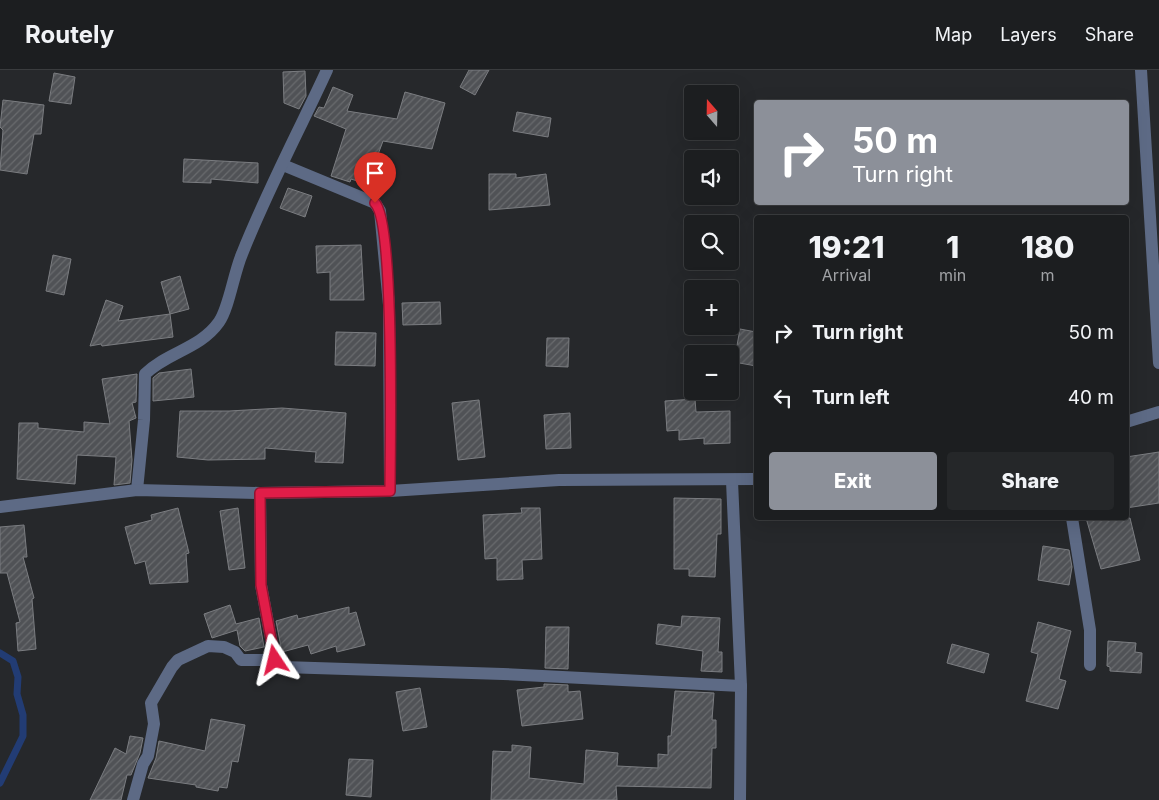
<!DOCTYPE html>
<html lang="en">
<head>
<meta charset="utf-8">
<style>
	:root { --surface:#1c1e20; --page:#252729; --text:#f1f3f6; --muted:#a0a2a5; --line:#3a3c3e; --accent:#8c9099 }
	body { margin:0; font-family:Inter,sans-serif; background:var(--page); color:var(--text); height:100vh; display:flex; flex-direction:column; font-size:19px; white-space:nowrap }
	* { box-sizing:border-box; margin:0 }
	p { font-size:16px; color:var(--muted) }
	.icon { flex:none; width:28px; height:28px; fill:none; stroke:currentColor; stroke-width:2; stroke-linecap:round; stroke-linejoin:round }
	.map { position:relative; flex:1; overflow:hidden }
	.sheet { position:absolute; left:754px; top:145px; width:375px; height:305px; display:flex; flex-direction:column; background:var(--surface); border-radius:5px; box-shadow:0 5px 20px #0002,0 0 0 1px var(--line) }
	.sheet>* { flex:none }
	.guide { position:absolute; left:754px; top:30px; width:375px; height:105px; border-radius:5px; box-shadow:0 5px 20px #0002,0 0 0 1px var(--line); background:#8c9099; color:#fff; overflow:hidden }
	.needle { width:32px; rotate:340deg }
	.controls { position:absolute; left:684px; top:15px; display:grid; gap:10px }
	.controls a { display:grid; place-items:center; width:55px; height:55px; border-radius:5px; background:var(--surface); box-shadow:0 5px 20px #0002,0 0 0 1px var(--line); font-size:25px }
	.pin { position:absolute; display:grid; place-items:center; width:42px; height:42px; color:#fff; margin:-51px -21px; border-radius:50% 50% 50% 0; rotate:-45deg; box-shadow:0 0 5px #0007 }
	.pin .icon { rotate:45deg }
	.me { position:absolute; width:55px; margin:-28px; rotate:350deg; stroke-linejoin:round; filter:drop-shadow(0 0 4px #0008) }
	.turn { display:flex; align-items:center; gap:18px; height:105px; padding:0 15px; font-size:22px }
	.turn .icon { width:65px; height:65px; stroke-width:2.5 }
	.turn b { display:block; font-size:35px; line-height:42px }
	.eta { display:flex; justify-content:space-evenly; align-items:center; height:85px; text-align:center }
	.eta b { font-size:30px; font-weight:800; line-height:35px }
	.cta { display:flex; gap:10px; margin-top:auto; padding:10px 15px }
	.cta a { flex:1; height:58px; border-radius:5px; background:var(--accent); color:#fff; font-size:20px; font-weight:800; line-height:58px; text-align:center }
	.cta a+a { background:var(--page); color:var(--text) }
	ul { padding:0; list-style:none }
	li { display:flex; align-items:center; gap:15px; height:65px; padding:0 15px }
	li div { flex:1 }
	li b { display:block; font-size:19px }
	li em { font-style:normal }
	header { display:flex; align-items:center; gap:30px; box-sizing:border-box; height:70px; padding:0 25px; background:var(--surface); border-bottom:1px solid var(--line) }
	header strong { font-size:24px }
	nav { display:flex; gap:28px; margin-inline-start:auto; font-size:18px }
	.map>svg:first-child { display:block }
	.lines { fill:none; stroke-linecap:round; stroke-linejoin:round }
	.stream { stroke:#223c74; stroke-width:7 }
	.building { fill:url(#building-hatch); stroke:#7b7d81 }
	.minor { stroke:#5d6a85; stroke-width:12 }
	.route-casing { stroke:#92132f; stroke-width:12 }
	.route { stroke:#e11d48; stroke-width:9 }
</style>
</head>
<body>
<header>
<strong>Routely</strong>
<nav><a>Map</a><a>Layers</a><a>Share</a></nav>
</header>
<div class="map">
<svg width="1159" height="730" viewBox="0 0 1159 730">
	<defs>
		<pattern id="building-hatch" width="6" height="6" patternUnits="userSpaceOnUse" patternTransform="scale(1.25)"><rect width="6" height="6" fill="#505256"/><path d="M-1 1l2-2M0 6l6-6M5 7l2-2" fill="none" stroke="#696b6e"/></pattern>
	</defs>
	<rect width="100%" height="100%" fill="#26282b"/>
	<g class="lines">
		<polyline class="stream" points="0,583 13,591 18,607 17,624 23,645 23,666 0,713"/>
	</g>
	<g class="building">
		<polygon points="469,0 489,0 475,25 460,17"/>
		<polygon points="305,1 306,26 299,39 284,33 283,2"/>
		<polygon points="54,3 75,7 71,34 49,31"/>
		<polygon points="333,17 353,25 347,41 397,49 405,22 445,33 432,79 383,71 367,114 351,109 350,112 331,106 346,59 314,46 319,37 324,38"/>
		<polygon points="3,30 44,35 41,64 34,64 27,104 0,100 3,60 0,57"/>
		<polygon points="517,42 551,48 548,67 513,61"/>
		<polygon points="184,89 258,93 258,113 211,109 211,113 183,112"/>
		<polygon points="489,104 516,104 516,108 546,104 550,135 489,140"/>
		<polygon points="288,118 312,126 305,147 280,138"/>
		<polygon points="361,175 364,230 330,230 330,202 317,203 316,176"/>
		<polygon points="53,185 71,189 64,225 46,221"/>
		<polygon points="180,206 189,239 170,244 161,212"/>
		<polygon points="106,230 123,236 118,251 170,244 173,267 102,276 101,274 90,276"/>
		<polygon points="440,232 441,254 403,255 402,233"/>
		<polygon points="740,259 756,262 756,296 734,292"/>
		<polygon points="336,262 376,263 375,296 335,295"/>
		<polygon points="547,268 569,268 568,297 546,296"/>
		<polygon points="191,299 194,327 153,331 153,308 159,303"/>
		<polygon points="137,304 136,332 132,333 136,348 129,351 132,390 130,413 114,415 116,387 77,385 75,414 17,409 19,353 38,353 38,358 84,362 84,352 110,354 102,309"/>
		<polygon points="695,329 696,342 730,341 730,373 704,374 704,368 679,370 679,360 667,361 665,331"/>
		<polygon points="479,330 485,387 458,390 452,333"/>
		<polygon points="282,338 346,343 343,393 315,392 316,382 265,378 265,389 208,390 177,387 180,341 229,341"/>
		<polygon points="570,343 571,378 546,379 544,345"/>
		<polygon points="1159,382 1159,433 1126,438 1126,387"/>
		<polygon points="674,428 721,429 721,464 717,464 715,507 689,506 689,499 674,499"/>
		<polygon points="178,438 189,483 186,484 188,512 150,514 145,491 135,494 125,457 152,450 151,445"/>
		<polygon points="238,438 245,498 229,500 220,441"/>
		<polygon points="521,438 540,438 542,489 522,490 523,509 497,510 497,488 485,489 483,445 522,443"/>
		<polygon points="1086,448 1130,448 1140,490 1101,499"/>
		<polygon points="24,455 27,487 23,487 34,528 32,529 36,579 18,581 16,553 20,552 7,503 0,503 0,457"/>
		<polygon points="1043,476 1069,480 1072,497 1069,515 1038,510"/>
		<polygon points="230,535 236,554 259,548 264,577 245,581 240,576 237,560 212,568 204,544"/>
		<polygon points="349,537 349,544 356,542 365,575 337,582 336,576 311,584 308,575 282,582 276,551 297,545 298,549"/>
		<polygon points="682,546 720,548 718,582 722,582 722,602 701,601 703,581 656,574 658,554 681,557"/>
		<polygon points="1038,552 1071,561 1059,609 1066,611 1058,639 1026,631 1038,584 1031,582"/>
		<polygon points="546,557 569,557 568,599 545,598"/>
		<polygon points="1108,571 1136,573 1135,582 1142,583 1141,603 1110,601 1110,597 1107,596"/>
		<polygon points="952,574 989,584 984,603 947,593"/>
		<polygon points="544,614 568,615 568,622 580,621 583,649 522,656 517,620 544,617"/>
		<polygon points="420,618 427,657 403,661 396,622"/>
		<polygon points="675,621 714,623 712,650 716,650 716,678 712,678 711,718 616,716 617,730 491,730 493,681 512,682 512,675 531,677 529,708 584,714 586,680 618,683 617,696 658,698 658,684 668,685 668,666 671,666"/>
		<polygon points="211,649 245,655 238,692 232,691 227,718 219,717 218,721 196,717 196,715 148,708 156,688 159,671 205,681"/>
		<polygon points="130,666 143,668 140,683 131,705 127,705 121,730 90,730 115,678 126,684"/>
		<polygon points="349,689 373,690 371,727 346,725"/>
	</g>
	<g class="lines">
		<g class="minor">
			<polyline points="1141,0 1159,293"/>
			<polyline points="283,95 375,133 380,141 389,235 390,421"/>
			<polyline points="1126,352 1159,342"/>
			<polyline points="732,411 741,616 740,730"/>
			<path d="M137,420L144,350L145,304C167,282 200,279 219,252C229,238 234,202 242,184C267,121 299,61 327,0"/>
			<polyline points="260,423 261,515 275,590"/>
			<polyline points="0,437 137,420 260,423 390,421 559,410 756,409"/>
			<polyline points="1072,448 1090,560 1090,595"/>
			<polyline points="133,730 143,694 148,686 154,654 151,633 172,597 178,590 208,576 224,577 235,582 241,590 275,590 283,597 503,604 741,616"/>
		</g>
	</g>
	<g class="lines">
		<defs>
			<path id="route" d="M275,590L261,515L260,423L390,421C390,380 395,153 375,133"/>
		</defs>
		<use href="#route" class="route-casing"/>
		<use href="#route" class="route"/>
	</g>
</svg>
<div class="controls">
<a><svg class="needle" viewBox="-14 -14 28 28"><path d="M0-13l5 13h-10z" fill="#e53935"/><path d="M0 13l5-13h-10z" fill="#a0a2a5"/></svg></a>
<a><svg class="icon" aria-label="sound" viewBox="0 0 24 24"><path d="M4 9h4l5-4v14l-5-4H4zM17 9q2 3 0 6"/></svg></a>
<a><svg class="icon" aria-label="search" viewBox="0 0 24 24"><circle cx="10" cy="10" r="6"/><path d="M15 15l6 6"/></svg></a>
<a>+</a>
<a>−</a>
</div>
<div class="pin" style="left:375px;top:133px;background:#d93025"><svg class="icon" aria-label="arrive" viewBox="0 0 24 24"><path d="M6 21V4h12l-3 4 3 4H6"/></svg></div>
<svg class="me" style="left:275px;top:590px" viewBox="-20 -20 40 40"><path d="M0-17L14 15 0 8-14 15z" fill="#e11d48" stroke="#fff" stroke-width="4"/></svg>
<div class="guide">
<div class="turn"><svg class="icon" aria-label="right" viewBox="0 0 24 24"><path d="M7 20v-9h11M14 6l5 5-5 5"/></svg><div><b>50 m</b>Turn right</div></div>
</div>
<section class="sheet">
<div class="eta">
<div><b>19:21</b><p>Arrival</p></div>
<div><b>1</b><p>min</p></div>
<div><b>180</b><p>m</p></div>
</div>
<ul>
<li><svg class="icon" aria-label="right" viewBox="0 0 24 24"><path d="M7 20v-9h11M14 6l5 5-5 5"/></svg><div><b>Turn right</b></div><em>50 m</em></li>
<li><svg class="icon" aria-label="left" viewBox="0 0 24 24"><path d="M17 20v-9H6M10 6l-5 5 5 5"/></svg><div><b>Turn left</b></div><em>40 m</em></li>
</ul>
<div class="cta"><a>Exit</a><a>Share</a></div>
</section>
</div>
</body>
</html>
